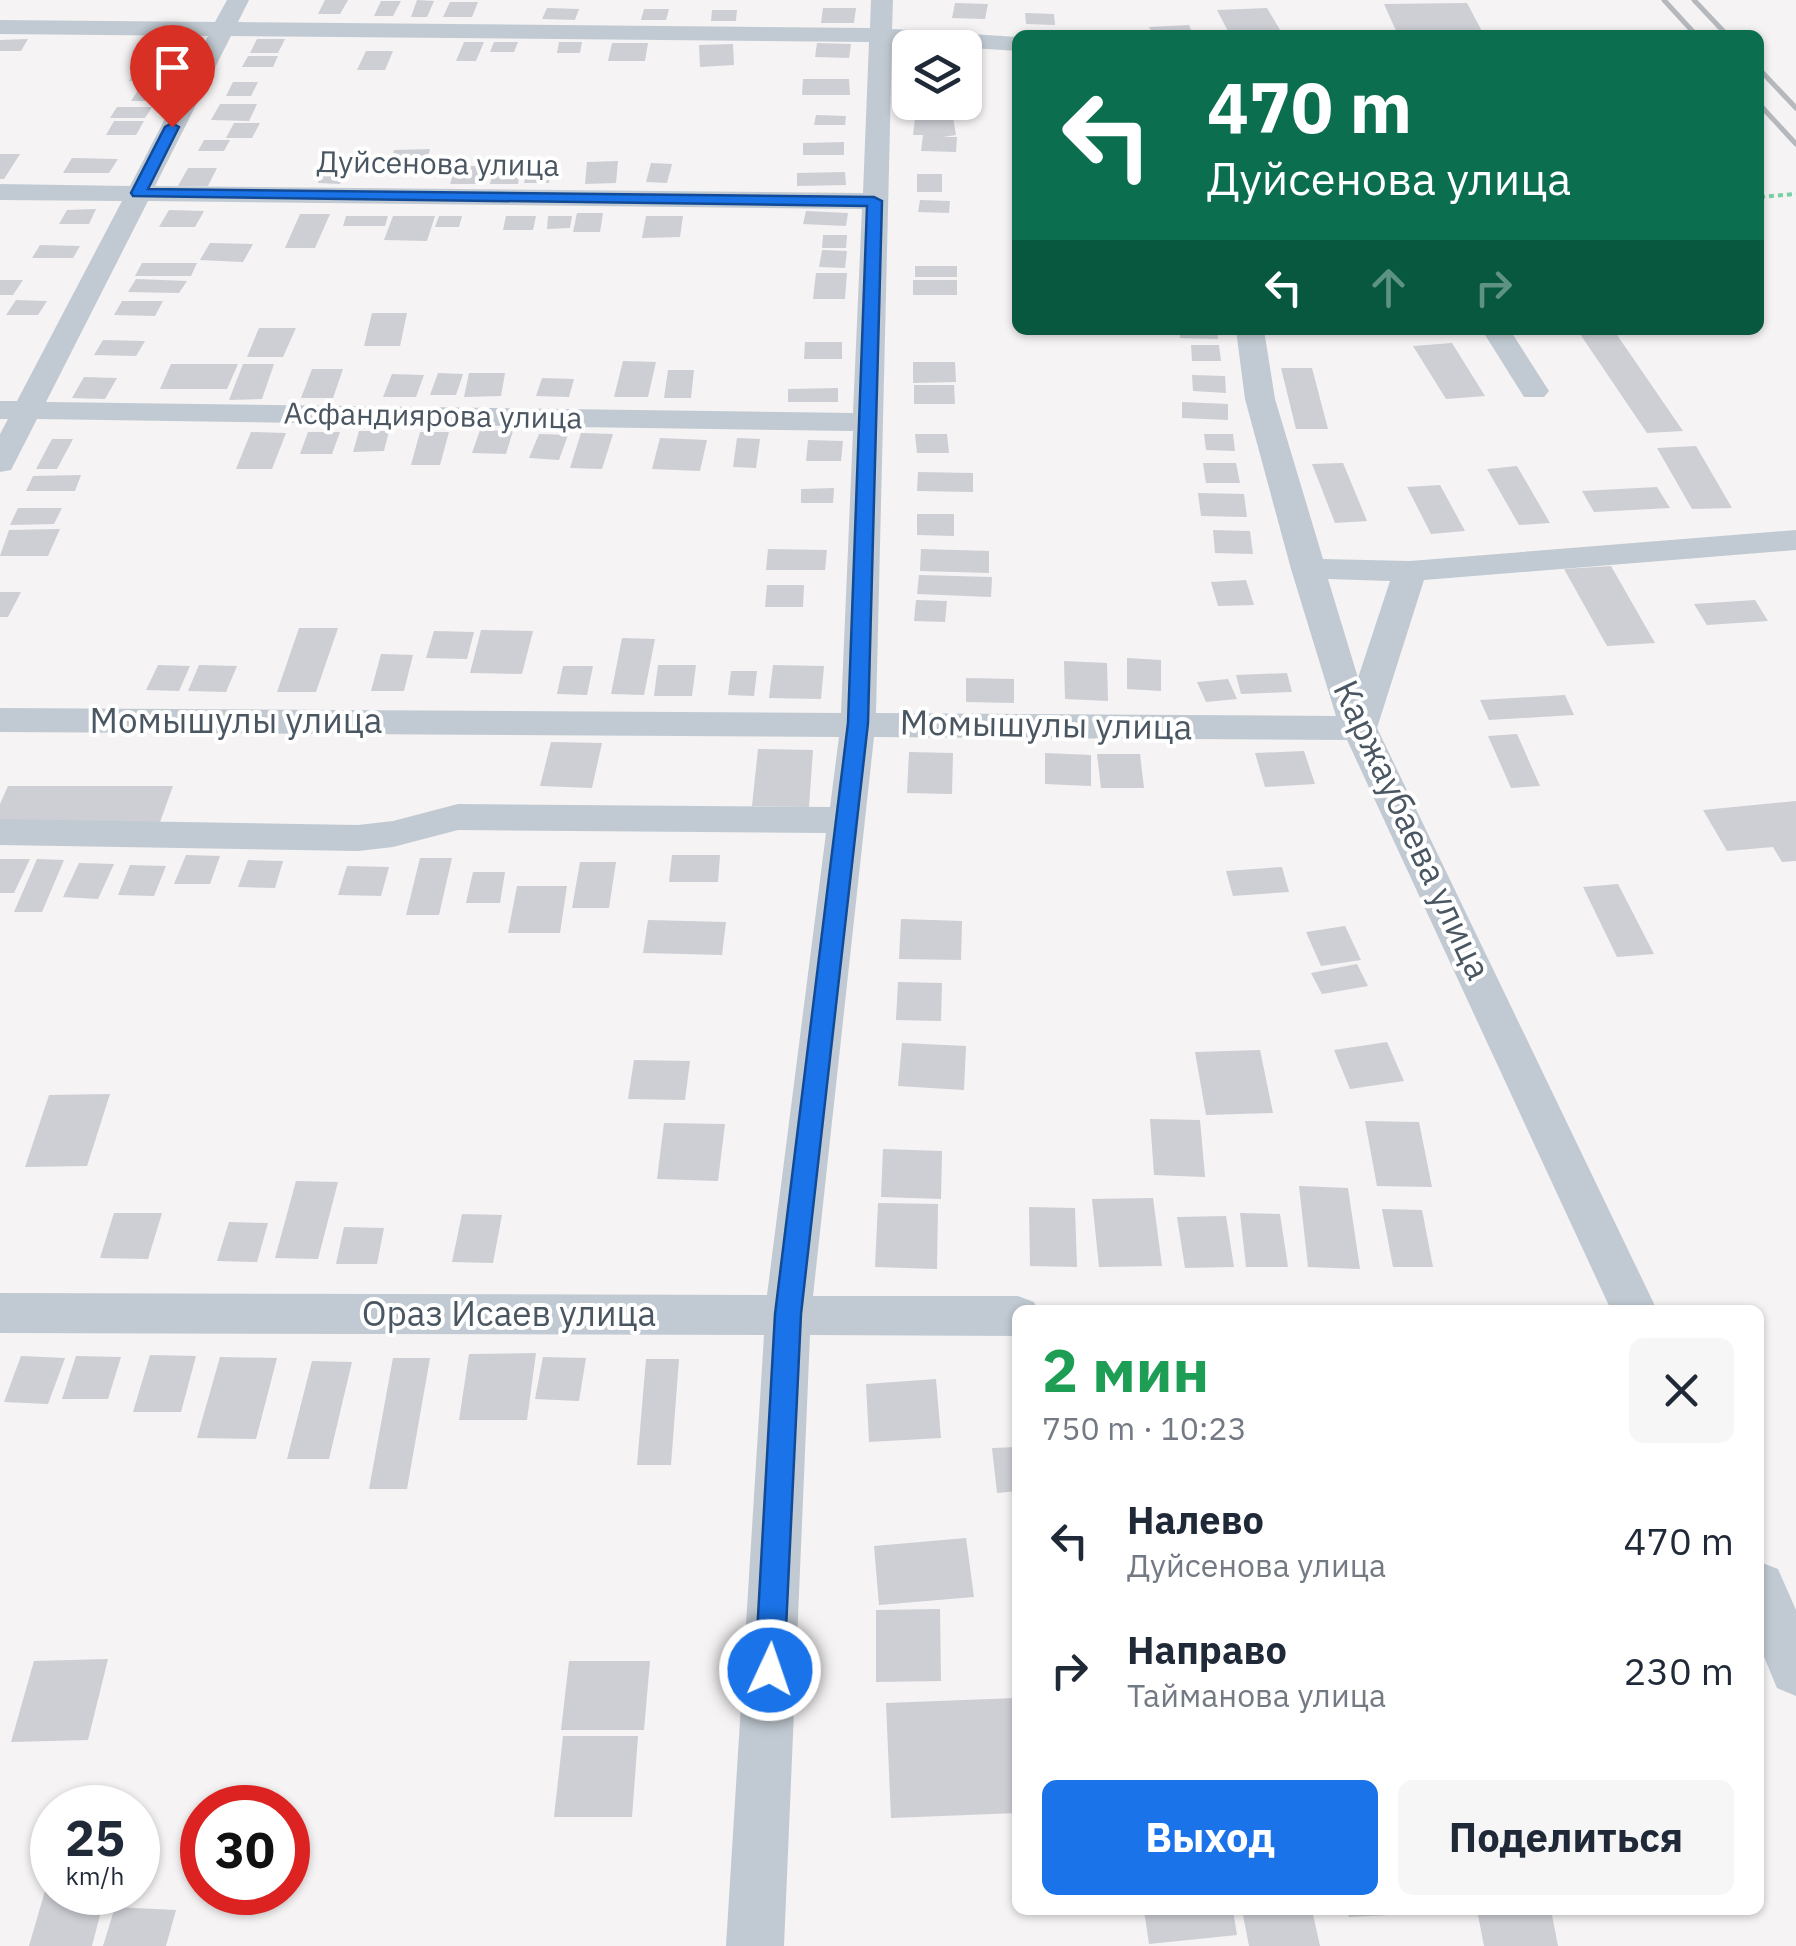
<!DOCTYPE html>
<html lang="ru">
<head>
<meta charset="utf-8">
<style>
	:root { --surface:#fff; --page:#f6f6f7; --text:#1f2937; --muted:#747a83; --accent:#1a73e8 }
	body { margin:0; font-family:"IBM Plex Sans",sans-serif; background:var(--page); color:var(--text); height:100vh; display:flex; flex-direction:column; font-size:38px; white-space:nowrap }
	* { box-sizing:border-box; margin:0 }
	p { font-size:32px; color:var(--muted) }
	.icon { flex:none; width:55px; height:55px; fill:none; stroke:currentColor; stroke-width:2; stroke-linecap:round; stroke-linejoin:round }
	.map { position:relative; flex:1; overflow:hidden }
	.panel { position:absolute; left:1012px; top:1305px; width:752px; height:610px; display:flex; flex-direction:column; background:var(--surface); border-radius:15px; box-shadow:0 2px 8px #0004 }
	.panel>* { flex:none }
	.guide { position:absolute; left:1012px; top:30px; width:752px; height:305px; border-radius:15px; box-shadow:0 2px 8px #0004; background:#0b6e4f; color:#fff; overflow:hidden }
	.fabs { position:absolute; left:892px; top:30px; display:grid; gap:20px }
	.fabs a { display:grid; place-items:center; width:90px; height:90px; border-radius:15px; background:var(--surface); box-shadow:0 2px 8px #0004; font-size:50px }
	.speed { position:absolute; left:30px; top:1785px; display:flex; gap:20px; font-size:50px; font-weight:700; text-align:center }
	.speed>* { display:grid; place-content:center; width:130px; height:130px; border-radius:50%; background:var(--surface); box-shadow:0 2px 8px #0004; line-height:1 }
	.speed small { font-size:25px; font-weight:400 }
	.speed .limit { border:15px solid #d22; background:#fff; color:#111 }
	.pin { position:absolute; display:grid; place-items:center; width:85px; height:85px; color:#fff; margin:-102px -42px; border-radius:50% 50% 50% 0; rotate:-45deg; box-shadow:0 0 10px #0007 }
	.pin .icon { rotate:45deg }
	.me { position:absolute; width:110px; margin:-55px; rotate:3deg; stroke-linejoin:round; filter:drop-shadow(0 0 8px #0008) }
	.turn { display:flex; align-items:center; gap:35px; height:210px; padding:0 30px; font-size:45px }
	.turn .icon { width:130px; height:130px; stroke-width:2.5 }
	.turn b { display:block; font-size:70px; line-height:85px }
	.lanes { display:flex; align-items:center; height:95px; padding:0 30px; background:#0003; justify-content:center; gap:50px; direction:ltr }
	.lanes .off { opacity:.35 }
	.round { display:grid; place-items:center; flex:none; width:105px; height:105px; border-radius:15px; background:var(--page) }
	.headline { display:flex; align-items:center; justify-content:space-between; height:170px; padding:0 30px }
	h1 { font-size:60px; font-weight:800; line-height:75px; color:#1e9e55 }
	.action { display:flex; gap:20px; margin-top:auto; padding:20px 30px }
	.action a { flex:1; height:115px; border-radius:15px; background:var(--accent); color:#fff; font-size:40px; font-weight:800; line-height:115px; text-align:center }
	.action a+a { background:var(--page); color:var(--text) }
	ul { padding:0; list-style:none }
	li { display:flex; align-items:center; gap:30px; height:130px; padding:0 30px }
	li div { flex:1 }
	li b { display:block; font-size:38px }
	li em { font-style:normal }
	.map>svg:first-child { display:block }
	.building { fill:#cdcfd5 }
	.lines { fill:none; stroke-linecap:round; stroke-linejoin:round }
	.path { stroke:#7ad0a6; stroke-width:4; stroke-dasharray:5 4; stroke-linecap:butt }
	.minor { fill:#c1cad2; fill-rule:evenodd }
	.rail { stroke:#b5b8bd; stroke-width:5 }
	.route { fill:#1a73e8; stroke:#114b97; stroke-width:2.5 }
	.labels { text-anchor:middle; stroke-width:8; stroke-linejoin:round; paint-order:stroke }
	.far-street-label { font-size:30px; fill:#4a5661; stroke:#fff }
	.street-label { font-size:35px; fill:#4a5661; stroke:#fff }
</style>
</head>
<body>
<div class="map">
<svg width="1796" height="1946" viewBox="0 0 1796 1946">
	<rect width="100%" height="100%" fill="#f5f3f3"/>
	<g class="building">
		<polygon points="325,0 348,0 340,14 318,14"/>
		<polygon points="417,0 434,1 427,17 411,17"/>
		<polygon points="381,1 401,1 393,16 374,16"/>
		<polygon points="450,2 478,2 472,17 443,17"/>
		<polygon points="955,3 988,4 985,19 952,18"/>
		<polygon points="1467,3 1484,35 1398,35 1384,4"/>
		<polygon points="547,8 579,9 575,20 542,19"/>
		<polygon points="823,8 856,8 854,23 821,23"/>
		<polygon points="1267,8 1283,35 1230,35 1217,10"/>
		<polygon points="644,9 669,9 666,20 641,20"/>
		<polygon points="712,10 737,10 736,21 711,21"/>
		<polygon points="1025,13 1054,14 1055,25 1026,24"/>
		<polygon points="1189,25 1193,35 1153,35 1149,27"/>
		<polygon points="28,39 21,51 0,51 0,40"/>
		<polygon points="257,39 285,39 278,53 250,53"/>
		<polygon points="464,42 484,42 476,61 456,61"/>
		<polygon points="494,42 518,42 514,52 490,52"/>
		<polygon points="559,42 582,42 580,53 557,53"/>
		<polygon points="158,43 191,43 182,58 148,58"/>
		<polygon points="612,43 648,43 645,61 608,61"/>
		<polygon points="817,43 851,44 849,58 815,57"/>
		<polygon points="733,44 734,65 700,67 699,45"/>
		<polygon points="366,51 393,51 385,70 357,70"/>
		<polygon points="248,56 278,56 273,67 242,67"/>
		<polygon points="137,68 175,68 167,81 129,81"/>
		<polygon points="803,79 849,79 850,95 802,95"/>
		<polygon points="233,82 258,82 251,96 226,96"/>
		<polygon points="139,89 162,90 153,101 131,101"/>
		<polygon points="220,104 257,104 249,121 211,120"/>
		<polygon points="117,107 152,107 145,118 110,118"/>
		<polygon points="916,110 952,111 956,135 943,137 957,137 956,152 921,151 923,135 913,135"/>
		<polygon points="816,115 846,116 845,125 814,125"/>
		<polygon points="114,121 144,121 136,135 106,135"/>
		<polygon points="234,123 260,123 252,138 226,138"/>
		<polygon points="204,140 230,140 224,151 198,151"/>
		<polygon points="844,142 844,155 803,155 803,143"/>
		<polygon points="430,149 427,161 391,161 394,150"/>
		<polygon points="0,154 20,154 4,179 0,179"/>
		<polygon points="72,158 118,159 109,173 63,173"/>
		<polygon points="618,161 616,183 585,184 587,162"/>
		<polygon points="651,163 672,164 667,183 646,182"/>
		<polygon points="456,166 484,166 479,184 450,184"/>
		<polygon points="188,168 217,168 208,186 178,186"/>
		<polygon points="528,168 552,168 549,183 524,183"/>
		<polygon points="323,170 345,170 340,184 318,183"/>
		<polygon points="493,172 520,172 518,184 490,184"/>
		<polygon points="845,172 846,185 797,186 797,173"/>
		<rect x="917" y="174" width="25" height="18"/>
		<polygon points="920,200 950,201 949,213 918,212"/>
		<polygon points="96,209 89,224 59,224 67,210"/>
		<polygon points="169,210 204,211 195,227 159,227"/>
		<polygon points="806,211 848,213 846,226 803,224"/>
		<polygon points="577,213 603,213 600,232 573,232"/>
		<polygon points="300,214 330,214 315,248 285,248"/>
		<polygon points="346,216 388,216 385,226 343,226"/>
		<polygon points="393,216 435,216 427,241 384,240"/>
		<polygon points="439,216 462,216 459,227 435,227"/>
		<polygon points="506,216 536,216 533,230 503,230"/>
		<polygon points="548,216 572,216 570,228 547,229"/>
		<polygon points="646,216 683,216 680,237 642,238"/>
		<polygon points="823,235 847,235 846,248 822,248"/>
		<polygon points="210,243 253,244 243,262 200,260"/>
		<polygon points="40,245 80,246 73,258 32,258"/>
		<polygon points="822,250 847,251 845,268 819,267"/>
		<polygon points="142,263 197,263 191,276 135,276"/>
		<rect x="915" y="266" width="42" height="11"/>
		<polygon points="816,273 847,273 845,299 813,299"/>
		<polygon points="136,279 187,281 179,293 128,292"/>
		<polygon points="0,280 23,280 13,295 0,295"/>
		<rect x="913" y="280" width="44" height="15"/>
		<polygon points="16,300 47,301 38,315 6,315"/>
		<polygon points="122,301 163,301 155,316 114,315"/>
		<polygon points="372,313 407,313 400,346 364,346"/>
		<polygon points="259,328 296,328 283,357 247,357"/>
		<polygon points="1180,330 1217,330 1218,339 1180,338"/>
		<polygon points="1615,332 1683,431 1647,433 1580,334"/>
		<polygon points="103,340 145,341 136,356 94,355"/>
		<polygon points="805,342 842,342 842,359 804,359"/>
		<polygon points="1452,343 1485,396 1446,399 1413,346"/>
		<polygon points="1191,345 1219,345 1221,361 1192,361"/>
		<polygon points="623,361 656,362 648,397 614,397"/>
		<polygon points="913,362 955,362 956,382 913,383"/>
		<polygon points="171,364 238,364 227,389 160,389"/>
		<polygon points="243,364 274,364 262,399 229,400"/>
		<polygon points="1281,368 1312,368 1328,429 1296,429"/>
		<polygon points="312,369 343,369 333,398 301,398"/>
		<polygon points="668,370 694,370 691,398 664,398"/>
		<polygon points="438,373 463,374 456,395 430,395"/>
		<polygon points="469,373 505,373 501,396 464,397"/>
		<polygon points="392,374 424,375 416,397 383,397"/>
		<polygon points="1192,375 1225,376 1226,393 1193,391"/>
		<polygon points="84,377 117,378 105,399 72,398"/>
		<polygon points="542,378 574,379 569,397 536,396"/>
		<polygon points="914,385 954,385 955,404 914,404"/>
		<polygon points="838,388 838,402 788,402 788,389"/>
		<polygon points="1182,402 1228,404 1228,420 1182,418"/>
		<polygon points="480,430 513,431 506,454 472,453"/>
		<polygon points="359,431 389,431 384,451 353,452"/>
		<polygon points="251,432 286,433 272,469 236,469"/>
		<polygon points="308,432 340,432 332,454 300,454"/>
		<polygon points="420,432 449,432 440,465 411,465"/>
		<polygon points="581,433 613,434 602,469 570,468"/>
		<polygon points="539,434 568,435 559,460 529,458"/>
		<polygon points="915,434 947,434 949,453 917,453"/>
		<polygon points="1204,434 1233,434 1235,451 1206,450"/>
		<polygon points="660,438 707,440 700,471 652,469"/>
		<polygon points="737,438 760,439 756,468 733,467"/>
		<polygon points="52,439 73,439 57,469 36,469"/>
		<polygon points="808,440 843,441 841,461 806,461"/>
		<polygon points="1696,446 1732,508 1692,509 1657,448"/>
		<polygon points="1203,463 1236,463 1240,483 1206,483"/>
		<polygon points="1343,463 1367,521 1335,523 1312,464"/>
		<polygon points="1517,466 1550,523 1519,525 1487,469"/>
		<polygon points="918,472 973,473 973,492 917,491"/>
		<polygon points="81,475 75,491 26,491 33,476"/>
		<polygon points="1440,485 1465,531 1431,534 1407,487"/>
		<polygon points="1657,487 1670,508 1594,512 1582,491"/>
		<polygon points="834,488 833,503 801,503 801,489"/>
		<polygon points="1198,493 1244,494 1247,517 1201,516"/>
		<polygon points="18,508 62,508 54,524 10,525"/>
		<polygon points="917,514 954,514 954,536 917,535"/>
		<polygon points="60,529 48,556 0,556 9,530"/>
		<polygon points="1213,530 1250,531 1253,554 1215,553"/>
		<polygon points="768,549 827,550 825,570 766,570"/>
		<polygon points="921,549 989,551 989,573 920,571"/>
		<polygon points="1611,566 1655,643 1607,646 1564,569"/>
		<polygon points="919,575 992,577 991,597 917,594"/>
		<polygon points="1246,580 1254,605 1218,606 1211,582"/>
		<polygon points="767,585 804,585 803,607 765,607"/>
		<polygon points="0,592 21,592 8,617 0,617"/>
		<polygon points="916,600 947,601 945,622 914,621"/>
		<polygon points="1755,600 1768,621 1707,625 1694,604"/>
		<polygon points="299,628 338,628 316,692 277,692"/>
		<polygon points="481,630 533,631 522,674 470,673"/>
		<polygon points="434,631 474,632 467,659 426,658"/>
		<polygon points="622,638 655,639 644,695 611,694"/>
		<polygon points="381,654 413,655 404,691 371,691"/>
		<polygon points="1127,658 1161,660 1161,691 1127,689"/>
		<polygon points="1064,661 1107,663 1108,701 1065,699"/>
		<polygon points="158,665 190,666 179,691 146,690"/>
		<polygon points="199,665 237,666 226,692 188,691"/>
		<polygon points="658,665 696,665 692,696 654,696"/>
		<polygon points="773,665 824,666 821,699 769,698"/>
		<polygon points="563,666 593,666 587,695 557,694"/>
		<polygon points="731,671 757,671 754,696 728,695"/>
		<polygon points="1287,673 1292,692 1241,694 1236,675"/>
		<polygon points="966,678 1014,679 1014,703 966,702"/>
		<polygon points="1228,679 1237,699 1206,702 1197,682"/>
		<polygon points="1565,695 1574,715 1489,720 1480,700"/>
		<polygon points="1517,734 1540,786 1511,788 1488,736"/>
		<polygon points="551,742 602,743 592,788 540,786"/>
		<polygon points="758,749 813,750 809,807 752,806"/>
		<polygon points="1304,751 1315,784 1265,787 1255,753"/>
		<polygon points="909,752 953,753 952,794 907,793"/>
		<polygon points="1045,753 1091,755 1091,786 1045,784"/>
		<polygon points="1097,754 1140,754 1144,788 1101,788"/>
		<polygon points="8,786 173,786 160,822 0,822 0,804"/>
		<polygon points="1796,801 1796,861 1782,862 1773,847 1727,851 1703,810"/>
		<polygon points="186,855 220,856 210,884 174,884"/>
		<polygon points="672,855 720,855 718,882 669,882"/>
		<polygon points="420,858 452,858 439,915 406,915"/>
		<polygon points="0,859 30,859 14,893 0,893"/>
		<polygon points="37,859 64,860 42,912 14,912"/>
		<polygon points="248,860 283,861 275,888 238,887"/>
		<polygon points="580,862 616,862 609,908 572,908"/>
		<polygon points="79,863 114,864 98,899 63,897"/>
		<polygon points="130,865 166,866 154,896 118,895"/>
		<polygon points="347,866 389,867 381,896 338,895"/>
		<polygon points="1282,867 1289,892 1233,896 1226,871"/>
		<polygon points="473,872 505,872 500,903 466,903"/>
		<polygon points="1618,884 1654,954 1617,957 1583,887"/>
		<polygon points="517,886 567,886 560,933 508,933"/>
		<polygon points="901,919 962,921 961,960 899,959"/>
		<polygon points="648,920 726,922 722,955 643,953"/>
		<polygon points="1345,926 1361,960 1321,966 1306,932"/>
		<polygon points="1357,964 1368,986 1322,994 1311,973"/>
		<polygon points="898,982 942,983 941,1021 896,1020"/>
		<polygon points="1387,1042 1404,1081 1350,1089 1334,1050"/>
		<polygon points="902,1043 966,1046 964,1090 898,1086"/>
		<polygon points="1260,1050 1273,1113 1206,1115 1195,1052"/>
		<polygon points="634,1060 690,1061 685,1100 628,1099"/>
		<polygon points="110,1094 87,1166 25,1167 49,1095"/>
		<polygon points="1150,1119 1200,1120 1205,1177 1154,1175"/>
		<polygon points="1365,1121 1419,1122 1432,1187 1377,1186"/>
		<polygon points="664,1123 725,1124 718,1181 657,1179"/>
		<polygon points="883,1149 942,1151 941,1199 881,1197"/>
		<polygon points="296,1181 338,1182 318,1259 275,1258"/>
		<polygon points="1299,1186 1348,1188 1360,1269 1308,1267"/>
		<polygon points="1153,1198 1162,1266 1099,1267 1092,1199"/>
		<polygon points="878,1203 938,1204 937,1269 875,1267"/>
		<polygon points="1029,1207 1075,1208 1077,1267 1030,1266"/>
		<polygon points="1382,1209 1422,1210 1433,1267 1393,1267"/>
		<polygon points="114,1213 162,1213 148,1259 100,1258"/>
		<polygon points="1240,1213 1280,1214 1288,1267 1246,1267"/>
		<polygon points="462,1214 502,1215 493,1263 452,1262"/>
		<polygon points="1226,1216 1234,1267 1185,1268 1177,1217"/>
		<polygon points="229,1222 268,1223 257,1262 217,1261"/>
		<polygon points="344,1227 384,1228 377,1264 336,1264"/>
		<polygon points="536,1353 527,1420 459,1420 469,1354"/>
		<polygon points="150,1355 196,1356 181,1412 133,1412"/>
		<polygon points="21,1356 65,1358 48,1404 4,1402"/>
		<polygon points="76,1356 121,1357 108,1399 62,1399"/>
		<polygon points="220,1357 277,1358 256,1439 197,1438"/>
		<polygon points="543,1357 586,1358 579,1401 535,1399"/>
		<polygon points="393,1358 430,1358 407,1489 369,1489"/>
		<polygon points="646,1359 679,1359 671,1465 637,1465"/>
		<polygon points="312,1361 352,1362 329,1459 287,1459"/>
		<polygon points="936,1379 941,1438 869,1442 866,1384"/>
		<polygon points="1018,1447 1018,1491 997,1493 992,1448"/>
		<polygon points="966,1538 974,1597 879,1605 874,1546"/>
		<polygon points="940,1609 941,1681 876,1682 876,1610"/>
		<polygon points="108,1659 88,1740 11,1742 34,1661"/>
		<polygon points="569,1661 650,1661 644,1730 561,1730"/>
		<polygon points="1016,1698 1018,1813 891,1818 886,1703"/>
		<polygon points="563,1736 638,1736 632,1817 554,1817"/>
		<polygon points="51,1870 52,1892 106,1892 92,1946 29,1946"/>
		<polygon points="115,1907 176,1910 166,1946 103,1946"/>
		<polygon points="1144,1910 1233,1910 1237,1935 1149,1944"/>
		<polygon points="1242,1910 1312,1910 1320,1946 1249,1946"/>
		<polygon points="1347,1910 1408,1910 1409,1914 1349,1917"/>
		<polygon points="1477,1910 1551,1910 1558,1946 1484,1946"/>
	</g>
	<g class="lines">
		<polyline class="path" points="1760,197 1796,194"/>
		<g class="minor">
			<path d="M227,0H249L238,22L870,28L871,0H893L892,29L1018,37V51L892,43L876,713L1336,716L1291,569L1245,399L1236,330H1264L1275,399L1323,559L1410,561L1796,530V550L1424,580L1377,728L1657,1310H1611L1347,740L874,737L813,1296H1018L1034,1302L1038,1310H1018V1336L810,1335L784,1946H726L764,1335L0,1333V1293L767,1295L826,833L458,830L393,847L358,851L0,845V819L358,825L393,821L458,804L830,807L839,737L0,732V708L841,713L853,431L37,419L11,470L0,472V434L8,419H0V401H17L122,201L0,200V184L130,186L208,36L0,34V20L215,22ZM231,36L869,42L863,193L155,186ZM148,201L862,209L853,413L46,402ZM1328,579L1390,581L1358,678Z"/>
			<polygon points="1482,330 1510,330 1549,391 1544,397 1524,397"/>
			<polygon points="1760,1562 1778,1569 1796,1610 1796,1696 1777,1688 1760,1647"/>
		</g>
		<g class="rail">
			<polyline points="1664,0 1696,35"/>
			<polyline points="1694,0 1727,35"/>
			<polyline points="1760,70 1796,108"/>
			<polyline points="1760,105 1796,144"/>
		</g>
	</g>
	<polygon class="route" points="172,123 179,127 148,189 874,197 882,201 868,723 801,1314 784,1670 780,1680 770,1684 759,1680 755,1670 775,1314 848,723 867,206 133,196 131,193 165,127"/>
	<g class="labels">
		<g class="far-street-label">
			<text transform="translate(438 164) rotate(1)" y="10">Дуйсенова улица</text>
			<text transform="translate(433 416) rotate(1)" y="10">Асфандиярова улица</text>
		</g>
		<g class="street-label">
			<text x="236" y="733">Момышулы улица</text>
			<text transform="translate(1046 725) rotate(1)" y="12">Момышулы улица</text>
			<text transform="translate(1412 830) rotate(65)" y="12">Каржаубаева улица</text>
			<text x="509" y="1326">Ораз Исаев улица</text>
		</g>
	</g>
</svg>
<div class="fabs">
<a><svg class="icon" aria-label="layers" viewBox="0 0 24 24"><path d="M12 4l9 5-9 5-9-5zM3 14l9 5 9-5"/></svg></a>
</div>
<div class="speed"><div>25<small>km/h</small></div><div class="limit">30</div></div>
<div class="pin" style="left:172px;top:127px;background:#d93025"><svg class="icon" aria-label="arrive" viewBox="0 0 24 24"><path d="M6 21V4h12l-3 4 3 4H6"/></svg></div>
<svg class="me" style="left:770px;top:1670px" viewBox="-20 -20 40 40"><circle r="17" fill="#1a73e8" stroke="#fff" stroke-width="3"/><path d="M0-11L8 9 0 5-8 9z" fill="#fff"/></svg>
<div class="guide">
<div class="turn"><svg class="icon" aria-label="left" viewBox="0 0 24 24"><path d="M17 20v-9H6M10 6l-5 5 5 5"/></svg><div><b>470 m</b>Дуйсенова улица</div></div>
<div class="lanes"><svg class="icon" aria-label="left" viewBox="0 0 24 24"><path d="M17 20v-9H6M10 6l-5 5 5 5"/></svg><svg class="icon off" aria-label="ahead" viewBox="0 0 24 24"><path d="M12 20V5M6 11l6-6 6 6"/></svg><svg class="icon off" aria-label="right" viewBox="0 0 24 24"><path d="M7 20v-9h11M14 6l5 5-5 5"/></svg></div>
</div>
<section class="panel">
<div class="headline"><div><h1>2 мин</h1><p>750 m · 10:23</p></div><a class="round"><svg class="icon" aria-label="close" viewBox="0 0 24 24"><path d="M6 6l12 12M18 6L6 18"/></svg></a></div>
<ul>
<li><svg class="icon" aria-label="left" viewBox="0 0 24 24"><path d="M17 20v-9H6M10 6l-5 5 5 5"/></svg><div><b>Налево</b><p>Дуйсенова улица</p></div><em>470 m</em></li>
<li><svg class="icon" aria-label="right" viewBox="0 0 24 24"><path d="M7 20v-9h11M14 6l5 5-5 5"/></svg><div><b>Направо</b><p>Тайманова улица</p></div><em>230 m</em></li>
</ul>
<div class="action"><a>Выход</a><a>Поделиться</a></div>
</section>
</div>
</body>
</html>
